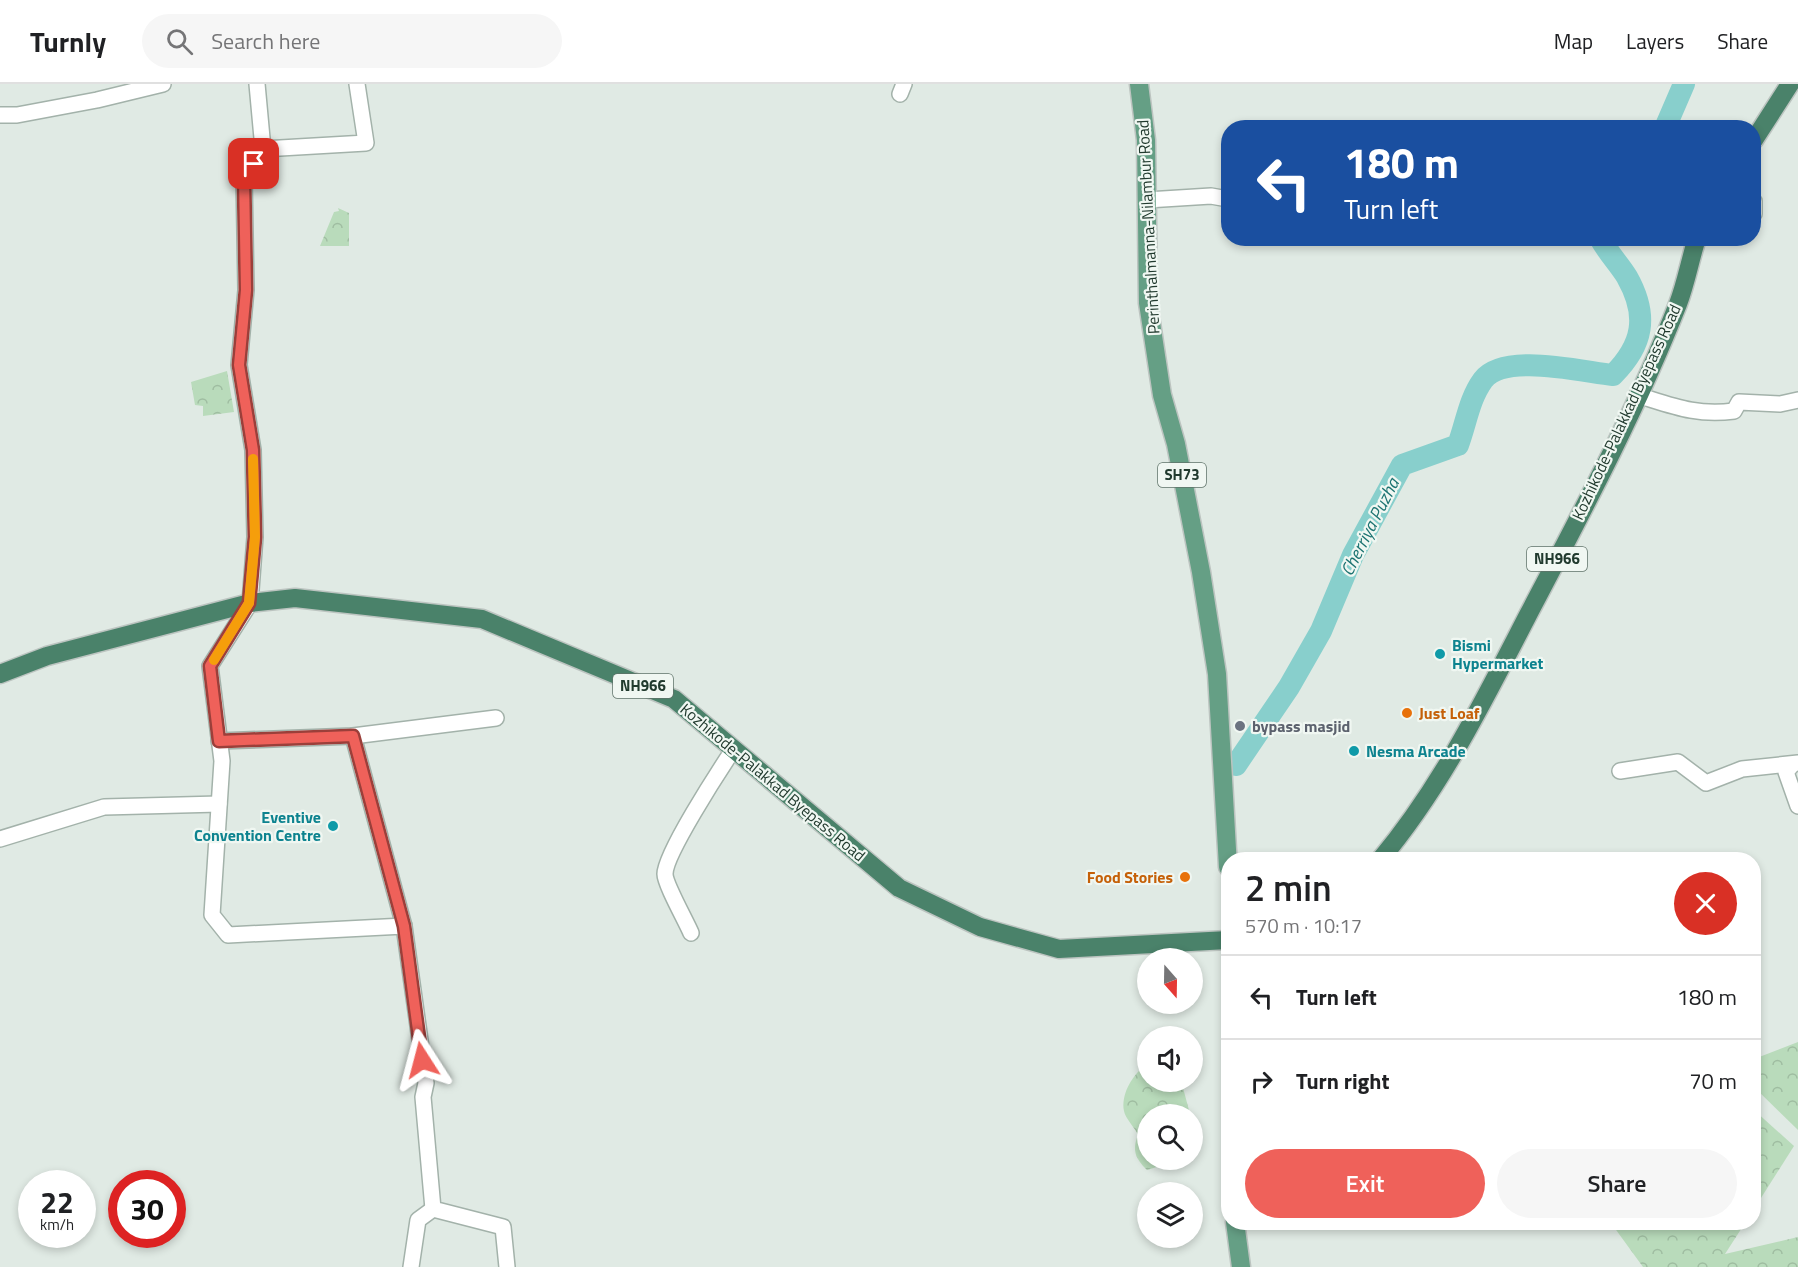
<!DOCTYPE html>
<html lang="en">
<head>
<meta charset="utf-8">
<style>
	:root { --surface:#fff; --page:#f6f6f6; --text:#202124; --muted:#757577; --line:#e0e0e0; --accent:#ef615a }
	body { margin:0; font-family:"Titillium Web",sans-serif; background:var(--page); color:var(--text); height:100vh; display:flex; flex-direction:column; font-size:22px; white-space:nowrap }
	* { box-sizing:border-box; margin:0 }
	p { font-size:20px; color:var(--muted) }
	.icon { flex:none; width:33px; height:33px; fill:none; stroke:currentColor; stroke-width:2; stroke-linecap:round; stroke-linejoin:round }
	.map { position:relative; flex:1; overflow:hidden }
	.sheet { position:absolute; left:1221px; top:768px; width:540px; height:378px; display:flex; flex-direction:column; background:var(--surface); border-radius:24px; box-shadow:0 3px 9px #0003 }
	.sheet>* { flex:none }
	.top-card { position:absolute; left:1221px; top:36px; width:540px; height:126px; border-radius:24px; box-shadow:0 3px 9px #0003; background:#1a4fa0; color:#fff; overflow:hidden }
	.needle { width:39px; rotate:160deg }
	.tools { position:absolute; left:1137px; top:864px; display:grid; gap:12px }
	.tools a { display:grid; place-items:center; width:66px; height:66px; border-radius:50%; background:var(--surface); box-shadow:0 3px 9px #0003; font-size:30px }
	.speed { position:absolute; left:18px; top:1086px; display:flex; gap:12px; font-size:30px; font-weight:700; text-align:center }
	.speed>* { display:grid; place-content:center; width:78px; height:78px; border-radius:50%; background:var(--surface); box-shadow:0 3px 9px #0003; line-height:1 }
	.speed small { font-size:15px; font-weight:400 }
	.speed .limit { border:9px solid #d22; background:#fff; color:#111 }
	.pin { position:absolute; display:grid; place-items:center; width:51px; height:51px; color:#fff; margin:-26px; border-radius:12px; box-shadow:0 3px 9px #0006 }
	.me { position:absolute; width:66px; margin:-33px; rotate:351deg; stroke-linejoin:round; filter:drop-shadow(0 0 4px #0008) }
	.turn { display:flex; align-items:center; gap:21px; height:126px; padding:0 24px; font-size:27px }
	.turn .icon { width:78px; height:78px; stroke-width:2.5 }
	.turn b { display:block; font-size:42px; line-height:51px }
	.round { display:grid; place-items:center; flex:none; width:63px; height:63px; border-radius:32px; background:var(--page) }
	.headline { display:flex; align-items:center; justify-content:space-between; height:102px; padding:0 24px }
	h1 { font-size:36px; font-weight:600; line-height:45px }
	.primary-button { display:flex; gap:12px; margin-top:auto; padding:12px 24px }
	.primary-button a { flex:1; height:69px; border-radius:36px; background:var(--accent); color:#fff; font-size:24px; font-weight:600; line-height:69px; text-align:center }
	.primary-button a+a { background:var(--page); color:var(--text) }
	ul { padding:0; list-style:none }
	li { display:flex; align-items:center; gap:18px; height:84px; padding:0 24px; border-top:2px solid var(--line) }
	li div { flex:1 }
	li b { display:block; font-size:22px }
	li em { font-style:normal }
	header { display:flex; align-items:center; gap:36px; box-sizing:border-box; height:84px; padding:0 30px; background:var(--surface); border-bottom:2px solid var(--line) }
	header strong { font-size:28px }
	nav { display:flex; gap:33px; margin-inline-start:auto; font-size:21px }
	.search { width:420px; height:54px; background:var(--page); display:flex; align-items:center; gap:15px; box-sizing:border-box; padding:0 21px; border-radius:33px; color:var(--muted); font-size:22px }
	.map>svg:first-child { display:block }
	.park { fill:url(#park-crowns) }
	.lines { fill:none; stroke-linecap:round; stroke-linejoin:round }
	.river { stroke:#88cfcc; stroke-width:22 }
	.minor-casing { stroke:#a3b2aa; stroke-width:18 }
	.primary-casing { stroke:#bcc4c0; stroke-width:21 }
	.trunk-casing { stroke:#bcc4c0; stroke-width:21 }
	.minor { stroke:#fff; stroke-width:15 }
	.primary { stroke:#659f85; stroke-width:18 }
	.trunk { stroke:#4a826a; stroke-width:18 }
	.route-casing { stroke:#9b3f3a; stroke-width:15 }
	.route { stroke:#ef615a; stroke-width:10 }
	.slow { stroke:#f59e0b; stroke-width:10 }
	.culture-dot { fill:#0f9aa8; stroke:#f0f7f2; stroke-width:2 }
	.food-dot { fill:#e8710a; stroke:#f0f7f2; stroke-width:2 }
	.worship-dot { fill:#6b7280; stroke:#f0f7f2; stroke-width:2 }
	.labels { text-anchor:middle; stroke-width:4.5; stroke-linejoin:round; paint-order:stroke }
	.shield { fill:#f0f7f2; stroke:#5f7369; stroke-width:1.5 }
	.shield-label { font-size:15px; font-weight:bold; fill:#213a2e }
	.street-label { font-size:16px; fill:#213a2e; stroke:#f0f7f2 }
	.culture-label { font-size:16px; font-weight:bold; fill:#0d838f; stroke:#f0f7f2; text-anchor:start }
	.food-label { font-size:16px; font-weight:bold; fill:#c56008; stroke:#f0f7f2; text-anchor:start }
	.worship-label { font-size:16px; font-weight:bold; fill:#5b616d; stroke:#f0f7f2; text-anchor:start }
	.water-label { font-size:18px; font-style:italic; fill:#1d7472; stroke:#f0f7f2 }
</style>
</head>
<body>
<header>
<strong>Turnly</strong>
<div class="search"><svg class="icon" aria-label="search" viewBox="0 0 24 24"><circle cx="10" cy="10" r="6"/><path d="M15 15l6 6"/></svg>Search here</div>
<nav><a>Map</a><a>Layers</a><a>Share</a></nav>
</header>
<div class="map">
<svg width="1798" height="1183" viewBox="0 0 1798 1183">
	<defs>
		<pattern id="park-crowns" width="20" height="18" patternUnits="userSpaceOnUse" patternTransform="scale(1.5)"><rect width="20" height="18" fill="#b9dbbb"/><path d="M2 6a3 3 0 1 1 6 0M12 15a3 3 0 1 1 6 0" fill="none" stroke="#9fbda1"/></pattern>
	</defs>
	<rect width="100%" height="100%" fill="#e0eae4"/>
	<g class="park">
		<polygon points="338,124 349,129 349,162 320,162 334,128 339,127"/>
		<polygon points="227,287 234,328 203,332 203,322 195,321 191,298"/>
		<polygon points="1798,958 1798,1046 1754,1003 1754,975"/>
		<path d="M1142,984L1147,986L1148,998L1182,1000L1190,1030H1148V1076H1179L1147,1086C1135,1074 1132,1066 1138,1051C1135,1044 1125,1034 1124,1027C1121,1011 1131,994 1142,984Z"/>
		<polygon points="1754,1026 1794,1062 1754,1125"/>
		<polygon points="1611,1139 1745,1139 1725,1170 1798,1153 1798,1183 1643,1183"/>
	</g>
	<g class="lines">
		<g class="river">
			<polyline points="1665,44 1684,0"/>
			<path d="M1236,681L1289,603L1321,547L1353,471L1402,381L1458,361C1466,340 1469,315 1483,296C1504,268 1583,288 1613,291C1643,261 1649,232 1627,193C1619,180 1608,169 1600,154"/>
		</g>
		<defs>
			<g id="minor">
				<polyline points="257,0 263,65"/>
				<polyline points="900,10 904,0"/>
				<polyline points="0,31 17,31 97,16 163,0"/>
				<polyline points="263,65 244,94 246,206 239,281 253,366 255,453 250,519 210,582 222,677 212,831 228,851 404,842 426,999 423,1013 433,1125 503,1143 507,1183"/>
				<polyline points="263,65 366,59 357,0"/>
				<polyline points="1147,116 1211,112 1228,115"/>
				<polyline points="1754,117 1754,130"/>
				<path d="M1637,311C1673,322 1696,332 1734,327L1739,318L1780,320L1798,316"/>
				<polyline points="353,652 404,842"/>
				<polyline points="219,657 353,652 496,634"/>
				<polyline points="1792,681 1786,688 1798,722"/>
				<polyline points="1620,687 1678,678 1706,699 1742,685 1798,679"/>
				<polyline points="0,755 104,723 219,720"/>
				<path d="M691,849C686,837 665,800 665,790C665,770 719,687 733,666"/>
				<polyline points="411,1183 418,1136 433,1125"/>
			</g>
			<g id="primary">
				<polyline points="1139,0 1146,56 1148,219 1162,311 1176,360 1201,488 1217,590 1228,783"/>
				<polyline points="1235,1138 1241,1183"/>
			</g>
			<g id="trunk">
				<polyline points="1754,56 1790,0"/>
				<polyline points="0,590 47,572 250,519 295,514 482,535 674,615 899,804 980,843 1059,865 1228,856"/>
				<path d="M1380,776C1442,702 1484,616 1528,531C1581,430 1636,327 1678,220C1686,199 1690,176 1697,154"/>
			</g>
		</defs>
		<use href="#minor" class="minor-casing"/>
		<use href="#primary" class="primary-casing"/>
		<use href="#trunk" class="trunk-casing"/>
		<use href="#minor" class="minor"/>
		<use href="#primary" class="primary"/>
		<use href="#trunk" class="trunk"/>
	</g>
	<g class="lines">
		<defs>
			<polyline id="route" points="254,80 244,94 246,206 239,281 253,366 255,453 249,519 210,582 219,657 353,652 404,842 422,976"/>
		</defs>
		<use href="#route" class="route-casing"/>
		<use href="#route" class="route"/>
		<polyline class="slow" points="214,576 249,519 255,453 253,375"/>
	</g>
	<g class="culture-dot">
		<circle cx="1440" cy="570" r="6"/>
		<circle cx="1354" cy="667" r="6"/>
		<circle cx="333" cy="742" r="6"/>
	</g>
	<g class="food-dot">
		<circle cx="1407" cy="629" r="6"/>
		<circle cx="1185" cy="793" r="6"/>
	</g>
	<circle class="worship-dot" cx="1240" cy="642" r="6"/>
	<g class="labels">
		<g class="shield">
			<rect x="1158" y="379" width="48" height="24" rx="4.5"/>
			<rect x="1527" y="463" width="60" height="24" rx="4.5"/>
			<rect x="613" y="590" width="60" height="24" rx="4.5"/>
		</g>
		<g class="shield-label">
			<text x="1182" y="396">SH73</text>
			<text x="1557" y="480">NH966</text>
			<text x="643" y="607">NH966</text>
		</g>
		<g class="street-label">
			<text transform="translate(1148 143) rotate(-93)" y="6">Perinthalmanna-Nilambur Road</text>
			<text transform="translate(1626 328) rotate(-65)" y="6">Kozhikode-Palakkad Byepass Road</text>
			<text transform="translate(773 698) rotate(40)" y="6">Kozhikode-Palakkad Byepass Road</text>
		</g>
		<g class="culture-label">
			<text x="1452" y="567">Bismi<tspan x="1452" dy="18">Hypermarket</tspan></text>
			<text x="1366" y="673">Nesma Arcade</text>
			<text x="321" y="739" text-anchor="end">Eventive<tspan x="321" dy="18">Convention Centre</tspan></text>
		</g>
		<g class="food-label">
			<text x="1419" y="635">Just Loaf</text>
			<text x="1173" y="799" text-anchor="end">Food Stories</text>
		</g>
		<g class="worship-label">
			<text x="1252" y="648">bypass masjid</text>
		</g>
		<g class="water-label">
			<text transform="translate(1370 443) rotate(-63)" y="6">Cherriya Puzha</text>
		</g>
	</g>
</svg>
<div class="tools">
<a><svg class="needle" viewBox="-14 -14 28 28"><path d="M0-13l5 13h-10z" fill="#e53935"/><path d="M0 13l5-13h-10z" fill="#757577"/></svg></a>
<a><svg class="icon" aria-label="sound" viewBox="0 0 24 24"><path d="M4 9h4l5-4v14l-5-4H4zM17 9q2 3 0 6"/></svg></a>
<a><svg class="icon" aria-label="search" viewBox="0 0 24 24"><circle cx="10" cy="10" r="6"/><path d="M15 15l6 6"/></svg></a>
<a><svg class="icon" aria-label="layers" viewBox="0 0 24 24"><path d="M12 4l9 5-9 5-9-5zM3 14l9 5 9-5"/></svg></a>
</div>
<div class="speed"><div>22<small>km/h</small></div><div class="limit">30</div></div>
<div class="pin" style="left:254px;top:80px;background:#d93025"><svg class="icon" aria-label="arrive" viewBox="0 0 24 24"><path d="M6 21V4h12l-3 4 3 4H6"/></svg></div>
<svg class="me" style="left:422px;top:976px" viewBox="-20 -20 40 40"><path d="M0-17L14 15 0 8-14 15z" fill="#ef615a" stroke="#fff" stroke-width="4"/></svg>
<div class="top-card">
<div class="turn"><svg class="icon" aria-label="left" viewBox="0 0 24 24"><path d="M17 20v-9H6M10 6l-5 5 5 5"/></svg><div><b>180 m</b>Turn left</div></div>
</div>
<section class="sheet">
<div class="headline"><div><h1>2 min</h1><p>570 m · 10:17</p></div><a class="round" style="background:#d93025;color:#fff"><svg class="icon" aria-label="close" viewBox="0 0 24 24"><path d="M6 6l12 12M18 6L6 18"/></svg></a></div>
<ul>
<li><svg class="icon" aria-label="left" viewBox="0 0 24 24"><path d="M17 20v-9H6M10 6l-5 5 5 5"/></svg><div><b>Turn left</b></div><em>180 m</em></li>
<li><svg class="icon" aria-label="right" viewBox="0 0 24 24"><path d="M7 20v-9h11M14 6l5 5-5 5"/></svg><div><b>Turn right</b></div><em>70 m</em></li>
</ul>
<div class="primary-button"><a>Exit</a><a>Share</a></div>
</section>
</div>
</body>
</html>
